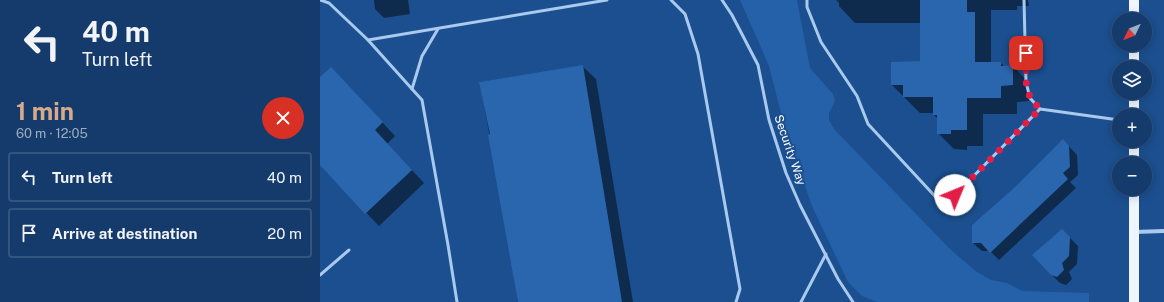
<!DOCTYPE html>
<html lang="en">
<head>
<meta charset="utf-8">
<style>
	:root { --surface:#143b6b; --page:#1d4271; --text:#f1f3f6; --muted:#9dadc1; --line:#33557e; --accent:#d6ab8b }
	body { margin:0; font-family:"Public Sans",sans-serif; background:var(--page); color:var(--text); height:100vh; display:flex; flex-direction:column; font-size:15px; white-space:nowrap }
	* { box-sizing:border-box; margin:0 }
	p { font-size:13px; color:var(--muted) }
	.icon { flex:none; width:22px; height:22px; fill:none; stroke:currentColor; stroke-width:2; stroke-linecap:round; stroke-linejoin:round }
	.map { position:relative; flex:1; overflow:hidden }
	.panel { display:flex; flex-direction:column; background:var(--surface); width:320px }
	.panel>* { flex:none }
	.hud { background:#143b6b; color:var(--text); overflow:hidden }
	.needle { width:26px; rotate:227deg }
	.tools { position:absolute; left:792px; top:12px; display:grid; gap:8px }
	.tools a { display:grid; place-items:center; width:40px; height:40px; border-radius:50%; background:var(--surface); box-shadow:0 2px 10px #0003,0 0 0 1px var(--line); font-size:20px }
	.pin { position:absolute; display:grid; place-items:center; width:34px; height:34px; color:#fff; margin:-17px; border-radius:8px; box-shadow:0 2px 6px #0006 }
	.me { position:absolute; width:44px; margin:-22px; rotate:45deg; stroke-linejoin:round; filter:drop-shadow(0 0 3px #0008) }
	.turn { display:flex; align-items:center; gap:14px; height:84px; padding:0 16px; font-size:18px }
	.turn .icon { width:52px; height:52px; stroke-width:2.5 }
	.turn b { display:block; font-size:28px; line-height:34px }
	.round { display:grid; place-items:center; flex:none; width:42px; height:42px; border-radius:21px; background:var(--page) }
	.headline { display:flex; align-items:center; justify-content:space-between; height:68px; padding:0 16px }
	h1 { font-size:24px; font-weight:700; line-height:30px; color:var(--accent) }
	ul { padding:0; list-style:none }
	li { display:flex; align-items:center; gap:12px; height:50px; margin:0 8px 6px; padding:0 8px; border:2px solid var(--line); border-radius:4px }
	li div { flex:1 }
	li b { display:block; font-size:15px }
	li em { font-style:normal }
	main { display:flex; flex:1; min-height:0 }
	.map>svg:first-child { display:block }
	.green { fill:#2461a8 }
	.shadow { fill:#0007 }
	.building { fill:#2a66ad }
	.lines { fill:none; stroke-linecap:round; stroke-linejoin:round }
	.lane { stroke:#a9c9ee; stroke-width:3 }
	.street { stroke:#a9c9ee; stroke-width:4 }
	.primary { stroke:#f0f6ff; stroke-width:10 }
	.route { stroke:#e11d48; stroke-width:7; stroke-dasharray:0 12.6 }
	.labels { text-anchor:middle; stroke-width:4; stroke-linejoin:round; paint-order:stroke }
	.street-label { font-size:12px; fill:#fff; stroke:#1b4f8f }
</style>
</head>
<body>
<main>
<section class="panel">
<div class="hud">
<div class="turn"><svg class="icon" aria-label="left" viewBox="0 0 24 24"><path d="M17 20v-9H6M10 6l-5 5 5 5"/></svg><div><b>40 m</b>Turn left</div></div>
</div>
<div class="headline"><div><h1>1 min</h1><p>60 m · 12:05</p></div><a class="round" style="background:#d93025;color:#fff"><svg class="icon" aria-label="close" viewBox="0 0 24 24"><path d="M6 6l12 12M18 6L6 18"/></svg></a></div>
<ul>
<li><svg class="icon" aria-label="left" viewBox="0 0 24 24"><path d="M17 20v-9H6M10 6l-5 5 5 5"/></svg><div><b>Turn left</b></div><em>40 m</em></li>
<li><svg class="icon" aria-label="arrive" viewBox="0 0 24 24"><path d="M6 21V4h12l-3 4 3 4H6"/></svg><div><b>Arrive at destination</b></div><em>20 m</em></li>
</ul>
</section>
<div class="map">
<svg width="844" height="302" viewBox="0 0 844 302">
	<rect width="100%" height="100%" fill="#1b4f8f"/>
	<polygon class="green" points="420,0 477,0 490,68 513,94 515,101 509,113 509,120 514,129 631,250 657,272 671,280 687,283 702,291 769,293 769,302 557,302 542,296 528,282 492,206 465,129 449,66"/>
	<g class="shadow">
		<polygon points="54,0 88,0 90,14 64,18 55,9"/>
		<polygon points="516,0 708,0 709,6 697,6 697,10 671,10 671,63 681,63 685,67 693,66 709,83 709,101 697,102 697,114 663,114 663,146 647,146 647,150 634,149 618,133 618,119 614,115 614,113 600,113 572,85 601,62 601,23 535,23 519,6 519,3"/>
		<polygon points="262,66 276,79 313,302 198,302 192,261 160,82"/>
		<polygon points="0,78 24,81 75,136 67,144 104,183 59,226 0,164"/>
		<polygon points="743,140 757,155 758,175 750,182 756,188 679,260 670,251 662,251 653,243 694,189"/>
		<polygon points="742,230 758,246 757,264 749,272 752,279 746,285 740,283 731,274"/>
	</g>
	<g class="building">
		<polygon points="600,0 647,0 647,12 655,12 655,62 681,62 681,66 693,65 693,85 681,86 681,98 647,98 647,130 631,130 631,134 617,134 617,115 613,115 613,97 583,97 583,85 571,85 571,62 600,61"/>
		<polygon points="263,65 302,302 198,302 168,135 170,134 159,82"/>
		<polygon points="11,67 63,122 55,130 92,170 45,214 0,165 0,77"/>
		<polygon points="743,139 749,146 750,167 743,173 748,179 670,253 661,243 652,243 652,225 694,188"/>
		<polygon points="742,229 750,237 749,256 742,263 744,270 737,277 731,275 712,255"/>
	</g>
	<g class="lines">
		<g class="lane">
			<polyline points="0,0 9,3 48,40 92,89"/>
			<polyline points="351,0 365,14 378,54 420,289 416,302"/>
			<polyline points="402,0 412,15 438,65 449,120 466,173 480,205 518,279 533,302"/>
			<polyline points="487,0 487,7 501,42 537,96 548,124 624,206 720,109"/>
			<polyline points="704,0 706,82 710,98 720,109 799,120"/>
			<polyline points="118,29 102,56 92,89 102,100 128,245 137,302"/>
			<polyline points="48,40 287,0"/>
			<polyline points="0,275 29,250"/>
			<polyline points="481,302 506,254"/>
		</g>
		<polyline class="street" points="814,232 844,231"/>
		<g class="primary">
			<polyline points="814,0 814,19"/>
			<polyline points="814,45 814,67"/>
			<polyline points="814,93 814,115"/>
			<polyline points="814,141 814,163"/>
			<polyline points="814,189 814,302"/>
		</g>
	</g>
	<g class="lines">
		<polyline class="route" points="635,195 720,109 710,98 706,82 706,53"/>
	</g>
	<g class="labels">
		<g class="street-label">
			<text transform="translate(470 150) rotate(71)" y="4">Security Way</text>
		</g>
	</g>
</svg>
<div class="tools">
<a><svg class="needle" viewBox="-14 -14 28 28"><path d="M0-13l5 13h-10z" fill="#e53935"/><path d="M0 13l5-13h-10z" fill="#9dadc1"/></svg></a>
<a><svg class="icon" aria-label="layers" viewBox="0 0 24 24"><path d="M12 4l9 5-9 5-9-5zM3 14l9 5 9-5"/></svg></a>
<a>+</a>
<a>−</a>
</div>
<div class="pin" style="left:706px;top:53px;background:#d93025"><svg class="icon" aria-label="arrive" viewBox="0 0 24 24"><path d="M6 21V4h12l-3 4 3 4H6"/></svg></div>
<svg class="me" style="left:635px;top:195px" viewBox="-20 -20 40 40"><circle r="19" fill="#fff"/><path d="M0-13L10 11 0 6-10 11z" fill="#e11d48"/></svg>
</div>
</main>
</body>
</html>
